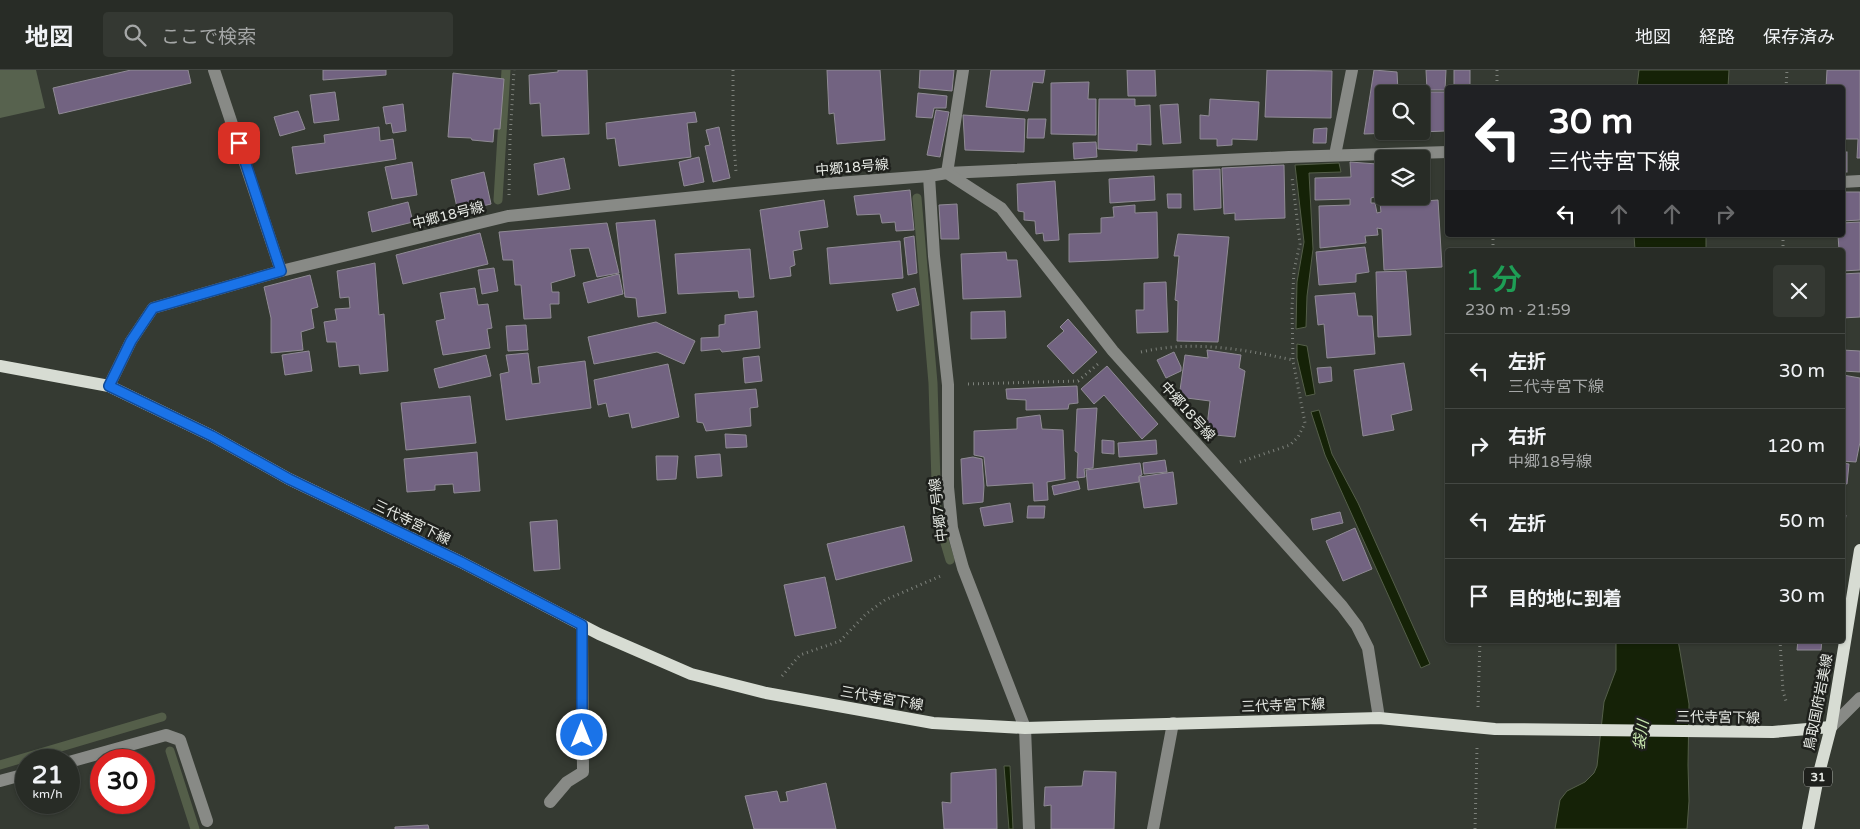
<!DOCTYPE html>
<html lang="ja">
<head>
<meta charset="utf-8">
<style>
	:root { --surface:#282c26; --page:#343832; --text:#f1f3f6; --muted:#a5a7a7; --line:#444843 }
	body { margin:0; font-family:"Varela Round","Noto Sans JP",sans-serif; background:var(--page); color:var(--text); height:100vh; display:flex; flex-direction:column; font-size:19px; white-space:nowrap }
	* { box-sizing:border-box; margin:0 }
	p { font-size:16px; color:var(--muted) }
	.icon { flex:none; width:28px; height:28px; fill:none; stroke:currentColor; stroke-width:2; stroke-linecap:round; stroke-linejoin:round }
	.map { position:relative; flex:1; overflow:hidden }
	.panel { position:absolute; left:1445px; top:178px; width:400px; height:395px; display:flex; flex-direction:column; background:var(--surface); border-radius:5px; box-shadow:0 1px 4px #0004,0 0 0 1px var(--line) }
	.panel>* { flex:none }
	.banner { position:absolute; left:1445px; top:15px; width:400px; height:152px; border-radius:5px; box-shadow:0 1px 4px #0004,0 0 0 1px var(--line); background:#202124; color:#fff; overflow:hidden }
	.tools { position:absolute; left:1375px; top:15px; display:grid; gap:10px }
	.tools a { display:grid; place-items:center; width:55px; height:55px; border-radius:5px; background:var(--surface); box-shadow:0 1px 4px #0004,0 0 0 1px var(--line); font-size:25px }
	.speed { position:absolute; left:15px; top:679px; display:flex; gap:10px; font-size:25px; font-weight:700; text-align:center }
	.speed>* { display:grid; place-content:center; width:65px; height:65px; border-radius:50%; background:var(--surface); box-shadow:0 1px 4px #0004,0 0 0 1px var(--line); line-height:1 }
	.speed small { font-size:12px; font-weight:400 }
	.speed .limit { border:8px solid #d22; background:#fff; color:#111 }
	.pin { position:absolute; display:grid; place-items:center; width:42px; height:42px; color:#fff; margin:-21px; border-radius:10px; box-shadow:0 2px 8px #0006 }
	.me { position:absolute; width:55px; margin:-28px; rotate:0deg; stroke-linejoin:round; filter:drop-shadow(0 0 4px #0008) }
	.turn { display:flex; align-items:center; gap:18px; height:105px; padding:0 20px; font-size:22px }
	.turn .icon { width:65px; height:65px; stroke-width:2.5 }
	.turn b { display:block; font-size:35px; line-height:42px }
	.lanes { display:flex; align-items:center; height:48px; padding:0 20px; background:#0003; justify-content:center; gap:25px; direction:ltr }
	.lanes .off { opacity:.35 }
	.round { display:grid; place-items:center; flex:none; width:52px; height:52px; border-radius:5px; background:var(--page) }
	.head { display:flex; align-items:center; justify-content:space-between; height:85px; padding:0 20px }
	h1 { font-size:30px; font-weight:600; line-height:38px; color:#1e9e55 }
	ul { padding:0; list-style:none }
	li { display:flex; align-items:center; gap:15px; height:75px; padding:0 20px; border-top:1px solid var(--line) }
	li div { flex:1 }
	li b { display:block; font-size:19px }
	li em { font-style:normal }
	header { display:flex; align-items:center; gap:30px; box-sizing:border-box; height:70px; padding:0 25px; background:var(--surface); border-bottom:1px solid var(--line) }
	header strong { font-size:24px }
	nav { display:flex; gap:28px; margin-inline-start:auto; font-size:18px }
	.search { width:350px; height:45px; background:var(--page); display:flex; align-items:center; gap:12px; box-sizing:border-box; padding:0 18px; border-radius:5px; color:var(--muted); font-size:19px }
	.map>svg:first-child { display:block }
	.green { fill:#57624e }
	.water { fill:#152207; stroke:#545e49 }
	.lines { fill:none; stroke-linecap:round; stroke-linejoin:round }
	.stream { stroke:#545e49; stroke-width:9 }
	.building { fill:#726381; stroke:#908b95 }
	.path { stroke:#7d817b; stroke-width:3; stroke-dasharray:1 4; stroke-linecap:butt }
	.minor { stroke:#888a86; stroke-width:12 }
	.major { stroke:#d7dcd3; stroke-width:12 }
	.route-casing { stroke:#114b97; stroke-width:12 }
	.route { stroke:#1a73e8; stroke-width:9 }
	.labels { text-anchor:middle; stroke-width:5; stroke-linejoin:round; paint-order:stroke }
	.shield { fill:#1e201c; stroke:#aaada8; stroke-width:1 }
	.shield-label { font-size:12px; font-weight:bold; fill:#e6e9e4 }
	.street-label { font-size:14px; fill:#e6e9e4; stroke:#1e201c }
	.water-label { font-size:15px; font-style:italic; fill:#c9e8b0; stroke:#1e201c }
</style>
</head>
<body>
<header>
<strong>地図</strong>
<div class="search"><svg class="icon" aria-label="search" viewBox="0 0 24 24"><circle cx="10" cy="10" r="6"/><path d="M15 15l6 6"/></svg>ここで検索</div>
<nav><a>地図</a><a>経路</a><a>保存済み</a></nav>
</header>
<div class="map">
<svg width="1860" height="759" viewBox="0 0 1860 759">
	<rect width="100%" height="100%" fill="#353a32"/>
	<polygon class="green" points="0,0 36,0 45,38 0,48"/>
	<g class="water">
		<polygon points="1639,0 1729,0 1728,17 1637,17"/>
		<polygon points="1339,93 1341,102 1309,103 1313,179 1307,226 1306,257 1296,259 1297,212 1304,172 1295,95"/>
		<polygon points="1634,165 1706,165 1706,180 1635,180"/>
		<polygon points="1297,274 1307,276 1315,324 1306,326 1297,288"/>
		<polygon points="1319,340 1332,384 1358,433 1430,594 1421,598 1325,385 1311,342"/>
		<polygon points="1616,570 1678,570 1689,634 1688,695 1689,731 1687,759 1555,759 1560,730 1567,721 1585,712 1594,703 1597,696 1604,632 1616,600"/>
		<polygon points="1004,696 1010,696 1013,759 1009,759"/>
	</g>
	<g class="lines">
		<g class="stream">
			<polyline points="917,128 933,313 937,446 950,490"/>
			<polyline points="498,130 506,0"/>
			<polyline points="170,681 195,759"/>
			<polyline points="0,695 162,647"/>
		</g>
	</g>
	<g class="building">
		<polygon points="131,0 188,0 191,13 59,44 53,18"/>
		<polygon points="323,0 386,0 386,5 323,10"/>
		<polygon points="558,0 587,0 589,64 542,66 540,33 530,34 529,5 558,2"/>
		<polygon points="827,0 880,0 885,70 837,74 834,43 829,44"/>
		<polygon points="920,0 954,0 952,21 919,18"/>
		<polygon points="991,0 1045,0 1043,13 1033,12 1028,41 986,37"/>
		<polygon points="1127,0 1155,0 1156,26 1128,26"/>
		<polygon points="1267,0 1332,1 1331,48 1265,47"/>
		<polygon points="1374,0 1397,2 1398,21 1394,20 1394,24 1384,24 1384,61 1394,61 1394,63 1364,64"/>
		<polygon points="1426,0 1446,0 1445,20 1427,20"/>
		<rect x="1454" y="0" width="16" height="18"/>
		<polygon points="1827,0 1860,0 1860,88 1857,88 1858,69 1842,69 1842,18 1826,18"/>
		<polygon points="453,3 504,9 500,59 494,59 493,72 472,70 471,68 448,67"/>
		<polygon points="1089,12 1088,29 1096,29 1096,65 1051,64 1051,13"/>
		<polygon points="335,22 339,50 314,53 310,25"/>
		<polygon points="1395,22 1446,22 1445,61 1395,63 1395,61 1421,61 1421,24 1395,24"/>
		<polygon points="918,23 947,26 946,38 934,38 932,48 916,47"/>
		<polygon points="1099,29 1135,29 1135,36 1150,35 1151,75 1137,74 1137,81 1098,79"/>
		<polygon points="1210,29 1259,32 1257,70 1232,69 1232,75 1217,76 1217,69 1200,69 1200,45 1209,46"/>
		<polygon points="403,34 406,61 393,63 391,53 386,54 383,37"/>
		<polygon points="1178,34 1181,73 1163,74 1160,35"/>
		<polygon points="936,40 949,42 940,87 927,85"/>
		<polygon points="298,41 305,59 280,66 274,47"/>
		<polygon points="695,42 697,52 687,53 691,87 619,96 615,68 607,69 606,53"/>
		<polygon points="963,45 1025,49 1024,82 965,80"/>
		<polygon points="1028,49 1046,49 1044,68 1027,68"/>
		<polygon points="379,57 380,71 393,69 396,89 296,104 292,77 325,73 324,65"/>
		<polygon points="719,57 730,108 713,112 705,76 710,75 706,60"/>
		<polygon points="1327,58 1326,73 1313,73 1314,59"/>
		<polygon points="1096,72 1097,87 1074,89 1073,73"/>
		<rect x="1842" y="82" width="5" height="20"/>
		<polygon points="699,87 704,112 684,116 679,92"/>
		<polygon points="564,88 570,119 538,125 534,94"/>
		<polygon points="412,92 417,125 392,129 385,97"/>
		<polygon points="1350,92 1377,94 1378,126 1371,128 1371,133 1375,133 1377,143 1381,142 1380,133 1391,132 1391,126 1421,126 1421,121 1424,121 1424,131 1438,130 1442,197 1384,200 1382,159 1377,158 1378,165 1365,166 1366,173 1320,178 1319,136 1350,135 1350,129 1315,130 1315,108 1351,107"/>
		<polygon points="1284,95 1285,148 1235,150 1235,143 1224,144 1222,98"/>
		<polygon points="1220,99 1221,138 1194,140 1193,100"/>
		<polygon points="484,102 491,134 458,142 451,110"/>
		<polygon points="1154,106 1155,130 1110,133 1109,109"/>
		<polygon points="1055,111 1059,170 1044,171 1043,163 1036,164 1035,151 1024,150 1024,142 1018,141 1017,114"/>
		<polygon points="910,120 914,160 896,161 895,152 882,153 880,144 857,145 854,126"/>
		<polygon points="1842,122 1860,122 1860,150 1842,151"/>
		<polygon points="1167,124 1181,124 1181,138 1168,138"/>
		<polygon points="824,130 828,157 799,161 802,179 793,181 795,195 790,197 791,206 770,209 760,140"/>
		<polygon points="408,132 413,152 372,162 368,142"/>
		<polygon points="957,134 959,169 941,169 939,135"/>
		<polygon points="1135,135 1135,143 1157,142 1158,188 1069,192 1069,164 1101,163 1101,148 1114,147 1113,137"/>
		<polygon points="655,150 666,243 638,247 636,228 625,227 616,153"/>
		<polygon points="1860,152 1860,200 1842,201 1842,180 1839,180 1838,165 1842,165 1842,153"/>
		<polygon points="607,153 619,203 597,207 589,178 570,179 575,206 551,213 552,222 559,222 559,234 550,234 551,248 524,249 521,215 515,215 513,190 503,190 499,162"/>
		<polygon points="480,163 488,194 403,214 396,185"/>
		<polygon points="1178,164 1229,167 1218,272 1177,271 1178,231 1175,230 1179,186 1174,186"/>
		<polygon points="914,166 917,203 908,205 904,168"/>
		<polygon points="900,171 903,208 830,214 827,178"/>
		<polygon points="1365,177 1369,202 1356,204 1356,212 1319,215 1316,182"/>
		<polygon points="750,179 754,227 739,228 738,221 678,224 675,184"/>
		<polygon points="1006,182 1007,190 1017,190 1021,227 963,229 961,184"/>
		<polygon points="375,193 379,245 384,244 388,301 360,304 359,295 339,297 336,272 327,272 324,252 337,250 335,239 350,238 349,227 340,228 337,201"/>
		<polygon points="494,198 498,221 482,224 478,200"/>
		<polygon points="1406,201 1411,265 1378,267 1376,202"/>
		<polygon points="1860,203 1860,247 1842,248 1842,204"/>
		<polygon points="619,204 623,224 588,233 583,213"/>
		<polygon points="310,205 318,237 311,239 314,258 301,262 303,280 271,283 271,248 264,217"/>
		<polygon points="1166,212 1168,262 1137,263 1136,240 1144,240 1144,213"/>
		<polygon points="475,218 478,235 488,234 492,258 487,259 490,278 443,285 436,251 445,249 440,223"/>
		<polygon points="915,218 919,235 897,241 892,224"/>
		<polygon points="1355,223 1358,246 1372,246 1375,284 1327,288 1324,254 1318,255 1315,226"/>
		<polygon points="757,241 760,278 722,282 720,279 701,281 701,268 719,267 719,255 725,254 725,245"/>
		<polygon points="1005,241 1006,268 971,269 971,242"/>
		<polygon points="1068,249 1097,282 1073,304 1047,276 1064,261 1060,257"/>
		<polygon points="656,252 695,271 684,294 657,282 594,294 588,267"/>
		<polygon points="526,255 528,280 508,281 506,256"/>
		<polygon points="1207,280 1241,285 1239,298 1245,301 1235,367 1206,364 1210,331 1179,327 1185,285 1208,288"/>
		<polygon points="1842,280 1860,281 1860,302 1842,301"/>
		<polygon points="309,281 312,301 285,305 282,285"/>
		<polygon points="1174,282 1181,297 1181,301 1166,308 1157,290"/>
		<polygon points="528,283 532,314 540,313 538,297 585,291 591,338 506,350 500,304 509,302 506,285"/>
		<polygon points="486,285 491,306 439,318 434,299"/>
		<polygon points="759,286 762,311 745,313 743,288"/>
		<polygon points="1404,293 1412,340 1391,345 1394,360 1363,366 1354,300"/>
		<polygon points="668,294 679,347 632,358 629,343 609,347 606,333 598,335 594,310"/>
		<polygon points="1107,296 1158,354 1142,369 1104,325 1094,334 1081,319"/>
		<polygon points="1331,297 1332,311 1319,313 1317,298"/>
		<polygon points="1843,305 1860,308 1860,372 1856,392 1842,391"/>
		<polygon points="1077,316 1078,333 1069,334 1068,339 1026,340 1026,330 1007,329 1006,319"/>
		<polygon points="756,319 758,337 750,338 751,356 706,361 703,353 697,352 695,324"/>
		<polygon points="470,326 476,373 406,380 401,333"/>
		<polygon points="1097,338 1093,398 1084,399 1085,407 1077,408 1078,383 1075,381 1077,339"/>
		<polygon points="1040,345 1042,359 1063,360 1065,409 1047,412 1048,430 1034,431 1033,413 987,416 984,387 974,385 974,361 1017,359 1017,348"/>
		<polygon points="725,364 746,365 747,377 726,378"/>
		<polygon points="1102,370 1114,371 1114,384 1102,383"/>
		<polygon points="1156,370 1157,384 1119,387 1118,373"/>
		<polygon points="477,382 480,421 454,423 453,414 435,415 435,420 407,422 404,389"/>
		<polygon points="720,384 722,406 697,408 695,386"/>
		<polygon points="656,386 678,386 676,409 657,410"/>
		<polygon points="973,387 982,389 984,416 983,432 963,434 961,389"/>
		<polygon points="1165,390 1167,402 1144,404 1143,393"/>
		<polygon points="1140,393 1142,405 1139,406 1139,412 1088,420 1086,400"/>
		<polygon points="1842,393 1849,394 1847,414 1842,413"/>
		<polygon points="1173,402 1177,434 1144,438 1139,407"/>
		<polygon points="1078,411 1080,419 1054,425 1052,416"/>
		<polygon points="1010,433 1013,452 984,456 980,438"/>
		<polygon points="1028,436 1045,436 1044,448 1027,448"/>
		<polygon points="1340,442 1343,453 1313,460 1311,449"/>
		<polygon points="1842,445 1846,445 1842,469"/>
		<polygon points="557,450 560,499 534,501 530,452"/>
		<polygon points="904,456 912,491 836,510 827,474"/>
		<polygon points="1355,458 1372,499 1343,511 1326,471"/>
		<polygon points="825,507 836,558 795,566 784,515"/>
		<polygon points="1798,570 1822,570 1821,580 1797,580"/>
		<polygon points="996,699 997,759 944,759 942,732 951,733 951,703"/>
		<polygon points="1084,701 1116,702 1114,759 1051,759 1051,735 1044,736 1045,717 1082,716"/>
		<polygon points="826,713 836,759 754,759 745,726 777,721 780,732 788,731 786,722"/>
		<polygon points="428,755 429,759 395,759 395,757"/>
	</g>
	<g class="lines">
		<g class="path">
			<polyline points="733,0 733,61 736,102"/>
			<polyline points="1497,0 1497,18"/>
			<polyline points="1786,18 1787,0"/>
			<polyline points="509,125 510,69 514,0"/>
			<polyline points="1783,165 1783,180"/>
			<polyline points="1493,180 1493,165"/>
			<path d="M1141,282C1193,270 1242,279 1293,290"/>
			<polyline points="968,314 1078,311 1098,294"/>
			<polyline points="1240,392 1290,375 1298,367 1305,353 1293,291 1292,238 1294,200 1300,174 1292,107"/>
			<polyline points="1780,570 1783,621 1786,631"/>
			<polyline points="782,606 800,585 840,571 866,544 885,530 943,505"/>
			<polyline points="1478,637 1480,570"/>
			<polyline points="1475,759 1477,678"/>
		</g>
		<g class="minor">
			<polyline points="214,0 281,201"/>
			<polyline points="963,0 947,103 1289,87 1448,82"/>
			<polyline points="1335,85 1352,0"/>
			<polyline points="929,106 934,186 948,315 948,417 952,458 963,498 1025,658 1029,759"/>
			<polyline points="1842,112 1860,111"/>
			<polyline points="109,316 131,271 153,238 281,201 508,146 824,114 929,106 947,103 1001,138 1113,281 1342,536 1357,556 1368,578 1379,648"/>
			<polyline points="1831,657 1860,628"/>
			<polyline points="69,692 166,665 180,670 207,751"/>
			<polyline points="0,711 26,704"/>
			<polyline points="550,732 567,712 583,702 582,555"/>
			<polyline points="1153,759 1173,653"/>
		</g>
		<g class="major">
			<polyline points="0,296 109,316 212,366 289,409 461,492 599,564 691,604 766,623 933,653 1025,658 1379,648 1495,659 1773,662 1831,657"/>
			<polyline points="1808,759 1818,707 1831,657 1860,480"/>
		</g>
	</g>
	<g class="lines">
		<defs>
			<polyline id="route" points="239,73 281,201 153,238 131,271 109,316 212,366 289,409 461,492 582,555 582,665"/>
		</defs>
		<use href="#route" class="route-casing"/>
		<use href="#route" class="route"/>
	</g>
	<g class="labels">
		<rect class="shield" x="1804" y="697.5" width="28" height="19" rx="4"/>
		<g class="shield-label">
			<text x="1818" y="711">31</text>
		</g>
		<g class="street-label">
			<text transform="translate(852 97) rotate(-5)" y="5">中郷18号線</text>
			<text transform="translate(448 145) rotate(-14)" y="5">中郷18号線</text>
			<text transform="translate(1188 341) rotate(48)" y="5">中郷18号線</text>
			<text transform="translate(938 440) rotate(-97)" y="5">中郷7号線</text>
			<text transform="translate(412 452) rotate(26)" y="5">三代寺宮下線</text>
			<text transform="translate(882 628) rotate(10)" y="5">三代寺宮下線</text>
			<text transform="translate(1818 632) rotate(-79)" y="5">鳥取国府岩美線</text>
			<text transform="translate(1283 635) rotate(-2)" y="5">三代寺宮下線</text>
			<text transform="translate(1718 647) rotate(1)" y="5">三代寺宮下線</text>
		</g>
		<g class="water-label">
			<text transform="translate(1641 665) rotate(-81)" y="5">袋川</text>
		</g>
	</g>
</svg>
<div class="tools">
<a><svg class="icon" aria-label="search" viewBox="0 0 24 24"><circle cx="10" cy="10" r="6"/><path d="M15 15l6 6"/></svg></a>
<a><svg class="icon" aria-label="layers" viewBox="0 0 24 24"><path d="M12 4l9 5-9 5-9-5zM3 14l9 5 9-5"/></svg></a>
</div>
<div class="speed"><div>21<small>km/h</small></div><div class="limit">30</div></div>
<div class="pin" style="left:239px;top:73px;background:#d93025"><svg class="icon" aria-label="arrive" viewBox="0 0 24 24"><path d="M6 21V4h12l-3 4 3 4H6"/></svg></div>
<svg class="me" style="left:582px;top:665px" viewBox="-20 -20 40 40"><circle r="17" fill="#1a73e8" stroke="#fff" stroke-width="3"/><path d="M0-11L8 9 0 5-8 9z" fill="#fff"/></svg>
<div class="banner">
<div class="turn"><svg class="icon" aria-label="left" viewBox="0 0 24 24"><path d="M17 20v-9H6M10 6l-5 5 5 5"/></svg><div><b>30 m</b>三代寺宮下線</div></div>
<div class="lanes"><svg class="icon" aria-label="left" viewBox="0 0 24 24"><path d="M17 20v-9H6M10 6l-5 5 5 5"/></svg><svg class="icon off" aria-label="ahead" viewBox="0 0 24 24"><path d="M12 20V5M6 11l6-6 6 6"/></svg><svg class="icon off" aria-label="ahead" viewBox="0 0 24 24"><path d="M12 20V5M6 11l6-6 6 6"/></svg><svg class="icon off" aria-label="right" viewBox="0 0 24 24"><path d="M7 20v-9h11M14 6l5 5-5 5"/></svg></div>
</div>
<section class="panel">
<div class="head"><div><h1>1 分</h1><p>230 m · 21:59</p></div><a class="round"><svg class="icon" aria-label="close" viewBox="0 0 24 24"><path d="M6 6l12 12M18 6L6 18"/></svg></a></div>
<ul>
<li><svg class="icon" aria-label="left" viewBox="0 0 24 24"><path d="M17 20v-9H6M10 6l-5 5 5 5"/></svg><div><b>左折</b><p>三代寺宮下線</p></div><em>30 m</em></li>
<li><svg class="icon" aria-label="right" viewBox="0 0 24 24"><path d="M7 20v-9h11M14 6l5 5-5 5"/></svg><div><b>右折</b><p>中郷18号線</p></div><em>120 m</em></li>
<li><svg class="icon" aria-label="left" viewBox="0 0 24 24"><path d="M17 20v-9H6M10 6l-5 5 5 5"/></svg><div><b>左折</b></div><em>50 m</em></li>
<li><svg class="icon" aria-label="arrive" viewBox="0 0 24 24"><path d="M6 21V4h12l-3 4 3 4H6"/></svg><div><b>目的地に到着</b></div><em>30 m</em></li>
</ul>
</section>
</div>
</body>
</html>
